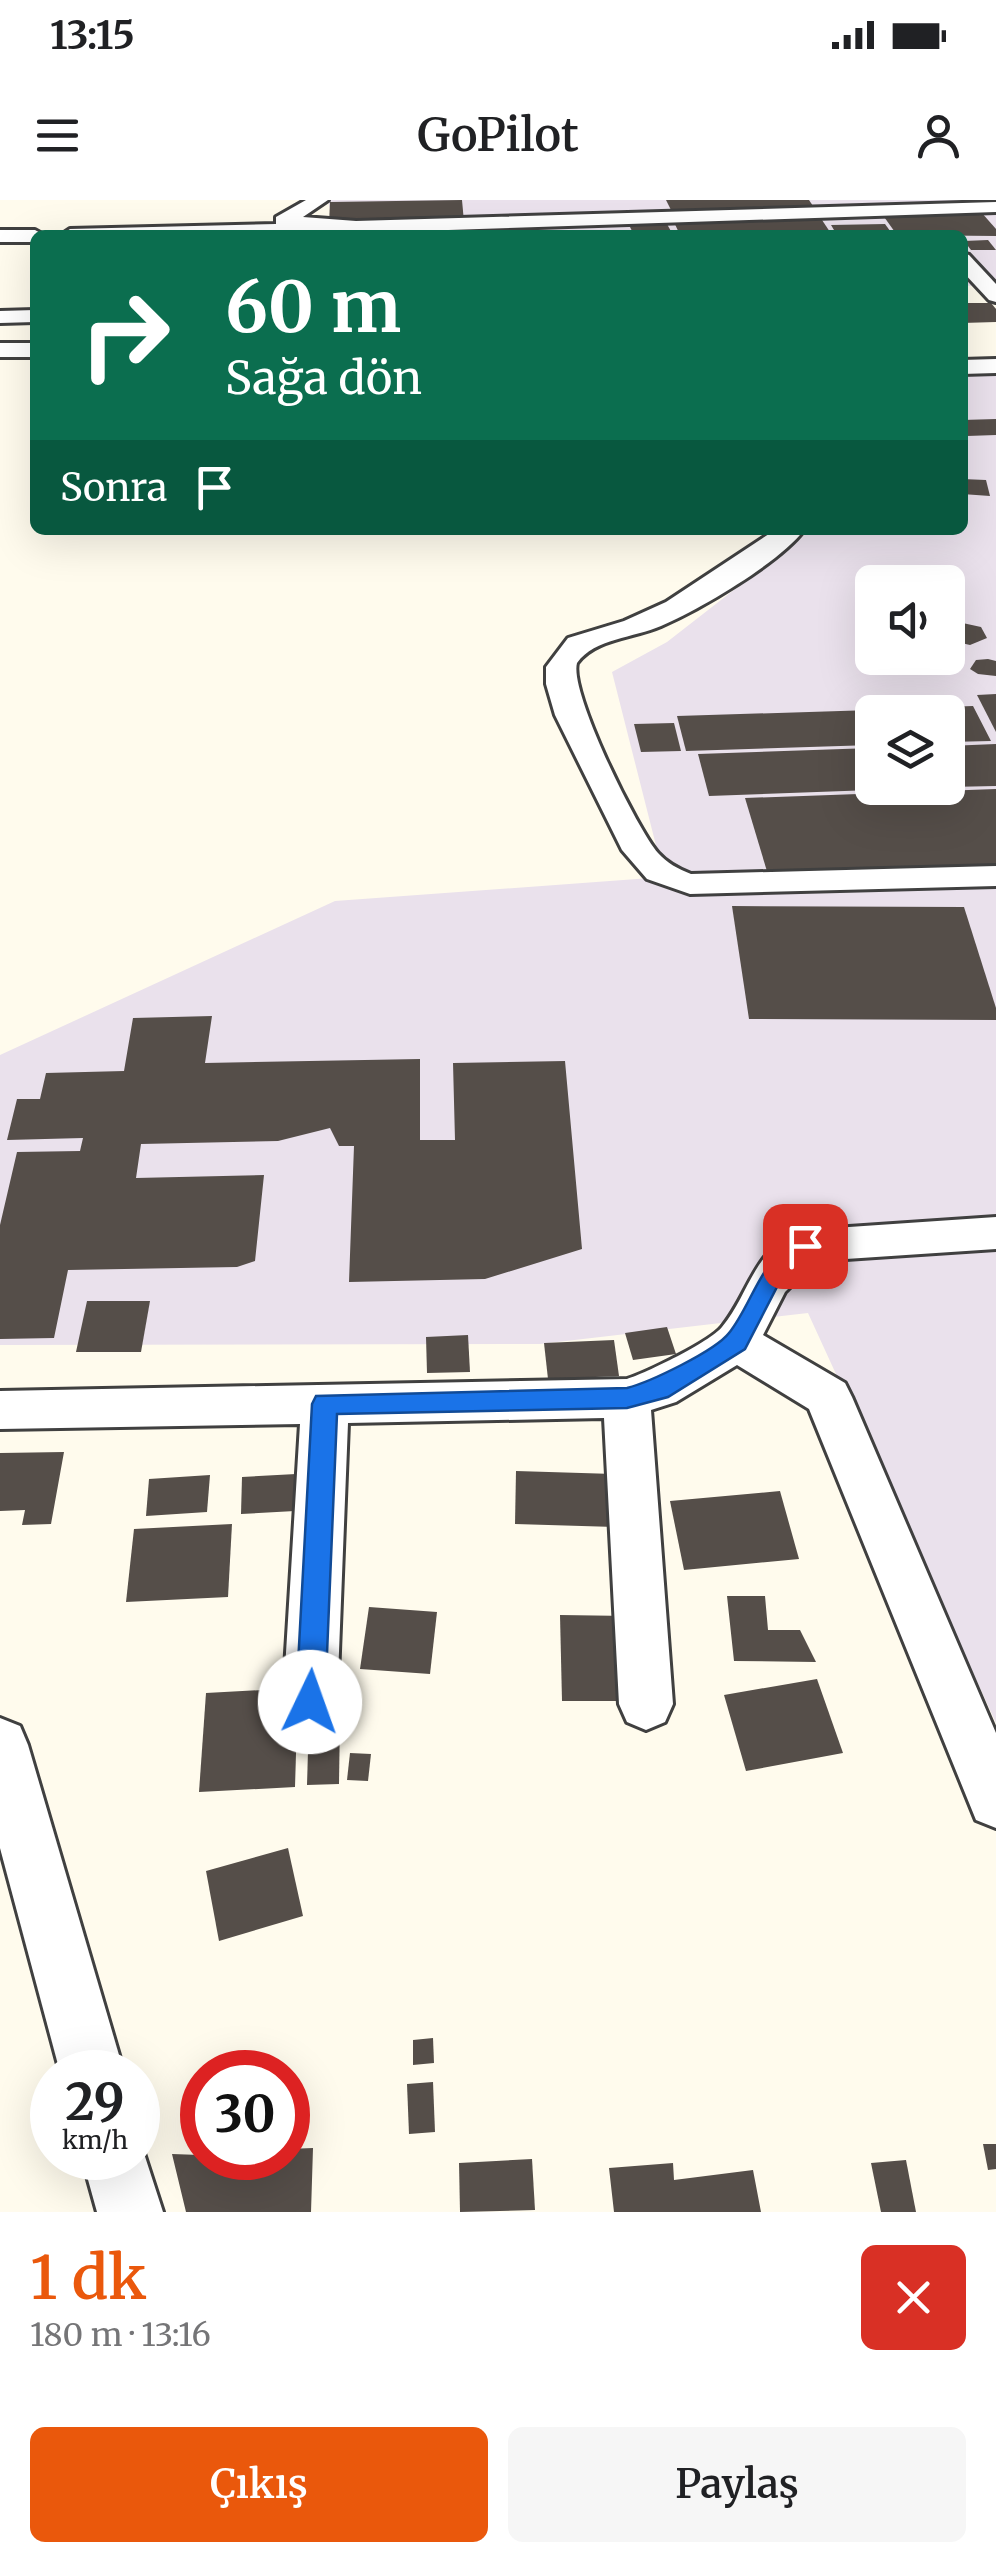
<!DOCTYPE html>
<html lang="tr">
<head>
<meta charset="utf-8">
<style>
	:root { --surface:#fff; --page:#f6f6f6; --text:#202124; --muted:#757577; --accent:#ea580c }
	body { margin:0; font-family:Merriweather,serif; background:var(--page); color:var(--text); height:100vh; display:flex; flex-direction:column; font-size:38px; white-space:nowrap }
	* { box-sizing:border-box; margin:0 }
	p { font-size:32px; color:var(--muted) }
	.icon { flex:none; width:55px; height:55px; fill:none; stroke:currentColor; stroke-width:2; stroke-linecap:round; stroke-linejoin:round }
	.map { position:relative; height:2012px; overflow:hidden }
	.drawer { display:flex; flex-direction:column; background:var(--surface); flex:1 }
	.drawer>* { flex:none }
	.banner { position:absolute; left:30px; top:30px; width:938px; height:305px; border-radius:15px; box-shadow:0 10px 40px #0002; background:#0b6e4f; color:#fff; overflow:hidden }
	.fabs { position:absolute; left:855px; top:365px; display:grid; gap:20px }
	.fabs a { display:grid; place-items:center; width:110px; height:110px; border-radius:15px; background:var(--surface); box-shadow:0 10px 40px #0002; font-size:50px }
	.speed { position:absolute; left:30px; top:1850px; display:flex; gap:20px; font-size:50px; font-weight:700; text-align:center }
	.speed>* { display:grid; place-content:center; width:130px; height:130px; border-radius:50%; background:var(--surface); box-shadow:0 10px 40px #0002; line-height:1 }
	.speed small { font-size:25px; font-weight:400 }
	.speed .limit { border:15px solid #d22; background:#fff; color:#111 }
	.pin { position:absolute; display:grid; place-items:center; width:85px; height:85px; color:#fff; margin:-42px; border-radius:20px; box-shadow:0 5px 15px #0006 }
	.me { position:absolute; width:110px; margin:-55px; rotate:3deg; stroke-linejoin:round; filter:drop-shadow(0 0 8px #0008) }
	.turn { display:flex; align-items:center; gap:35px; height:210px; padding:0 30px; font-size:45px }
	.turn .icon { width:130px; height:130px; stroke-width:2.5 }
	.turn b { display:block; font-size:70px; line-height:85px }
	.then { display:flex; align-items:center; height:95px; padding:0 30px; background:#0003; gap:20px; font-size:38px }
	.round { display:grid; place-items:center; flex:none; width:105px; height:105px; border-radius:15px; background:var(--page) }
	.headline { display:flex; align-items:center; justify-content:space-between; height:170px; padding:0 30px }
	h1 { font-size:60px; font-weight:600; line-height:75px; color:var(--accent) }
	.cta { display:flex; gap:20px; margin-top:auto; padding:20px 30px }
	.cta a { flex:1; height:115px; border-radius:15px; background:var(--accent); color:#fff; font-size:40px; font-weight:600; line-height:115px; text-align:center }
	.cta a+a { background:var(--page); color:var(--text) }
	.status { display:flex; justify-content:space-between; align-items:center; height:70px; padding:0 50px; background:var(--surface); direction:ltr }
	.status svg { height:28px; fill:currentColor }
	header { display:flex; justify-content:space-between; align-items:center; height:130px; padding:0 30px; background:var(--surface); font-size:45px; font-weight:600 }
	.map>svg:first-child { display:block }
	.industrial { fill:#eae1ec; fill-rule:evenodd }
	.building { fill:#554e49 }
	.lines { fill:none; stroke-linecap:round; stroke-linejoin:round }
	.minor-casing { stroke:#404040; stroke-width:6 }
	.minor { fill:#fff; fill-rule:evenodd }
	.route { fill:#1a73e8; stroke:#114b97; stroke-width:2.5 }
</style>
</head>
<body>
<div class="status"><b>13:15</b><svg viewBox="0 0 49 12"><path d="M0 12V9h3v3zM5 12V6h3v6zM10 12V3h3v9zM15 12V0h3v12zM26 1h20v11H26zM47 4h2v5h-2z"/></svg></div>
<header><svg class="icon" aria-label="menu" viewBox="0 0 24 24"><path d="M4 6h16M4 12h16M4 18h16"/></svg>GoPilot<svg class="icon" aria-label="person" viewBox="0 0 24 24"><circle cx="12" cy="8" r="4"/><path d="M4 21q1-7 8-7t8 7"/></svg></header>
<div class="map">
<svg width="996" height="2012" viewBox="0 0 996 2012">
	<rect width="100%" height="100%" fill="#fffbed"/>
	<g class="industrial">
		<polygon points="328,0 996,0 996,85 963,86 962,35 335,35"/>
		<path d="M996,163V1523L808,1113L540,1144L0,1145V855L335,701L664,677L612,472L667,442L811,330H962L963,169ZM872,382H948V458H872ZM872,512H948V588H872Z"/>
	</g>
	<g class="building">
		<polygon points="462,0 464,22 329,24 330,2"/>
		<polygon points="666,0 809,0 813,6 671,10"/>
		<polygon points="981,12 996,29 996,36 897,35 882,14"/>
		<polygon points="820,17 832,35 680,35 673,20"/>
		<polygon points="667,24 673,35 634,35 629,25"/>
		<polygon points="885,24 893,35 837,35 831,25"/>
		<polygon points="988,40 996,50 971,50 964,41"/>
		<polygon points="962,103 991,103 996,109 996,122 962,123"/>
		<polygon points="996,219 996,235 967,236 962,229 962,220"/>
		<polygon points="962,279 986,280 990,296 962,294"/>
		<polygon points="958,422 981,427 987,438 970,445 948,440 948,424"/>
		<polygon points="988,459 996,461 996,476 978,474 970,469 976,460"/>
		<polygon points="996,494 996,532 977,495"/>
		<polygon points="973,506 991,541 948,542 948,512 886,512 886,509"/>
		<polygon points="872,510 872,545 686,551 677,516"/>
		<polygon points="674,523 681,551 641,552 634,524"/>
		<polygon points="996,544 996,586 948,587 948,546"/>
		<polygon points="872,548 872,590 709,596 698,554"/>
		<polygon points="996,589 996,670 769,678 745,598"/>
		<polygon points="732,706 964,707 996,808 996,820 749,819"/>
		<polygon points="212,816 205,863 420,859 420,940 455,940 453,863 565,861 582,1049 485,1079 349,1082 354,946 339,946 330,928 278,941 141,944 136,978 264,975 255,1061 237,1067 68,1070 54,1138 0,1139 0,1025 17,952 80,951 83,938 7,940 17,899 40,899 46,873 124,871 133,818"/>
		<polygon points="87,1101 150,1101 141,1152 76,1152"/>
		<polygon points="667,1127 676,1154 633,1160 625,1133"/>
		<polygon points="468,1135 470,1172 427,1173 426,1137"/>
		<polygon points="614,1140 619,1176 548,1179 544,1143"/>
		<polygon points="64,1252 51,1324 22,1325 25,1310 0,1311 0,1253"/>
		<polygon points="516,1271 614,1274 615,1327 515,1324"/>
		<polygon points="296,1274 295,1311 241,1314 242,1277"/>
		<polygon points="210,1275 207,1312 146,1316 149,1279"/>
		<polygon points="780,1291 799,1359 684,1370 670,1301"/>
		<polygon points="232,1324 228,1397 126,1402 134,1329"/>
		<polygon points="727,1396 765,1396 768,1430 800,1430 816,1462 734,1461"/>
		<polygon points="369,1407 437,1412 430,1474 360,1469"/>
		<polygon points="560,1415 629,1416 633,1501 562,1501"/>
		<polygon points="817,1479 843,1553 746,1571 724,1495"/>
		<polygon points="298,1488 295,1587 199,1592 206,1493"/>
		<polygon points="340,1517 339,1584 307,1585 309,1518"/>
		<polygon points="350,1553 371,1554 368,1581 347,1580"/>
		<polygon points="288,1648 303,1716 219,1741 206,1671"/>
		<polygon points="433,1838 434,1863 413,1865 413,1840"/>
		<polygon points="433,1882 435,1932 409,1934 407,1884"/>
		<polygon points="983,1944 996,1944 996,1969 988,1970"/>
		<polygon points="313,1948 311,2012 186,2012 172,1954 288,1958 288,1949"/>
		<polygon points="532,1959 535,2010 460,2012 459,1963"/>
		<polygon points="906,1960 916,2012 881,2012 871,1963"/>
		<polygon points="673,1963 674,1980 753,1970 761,2012 614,2012 609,1968"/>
	</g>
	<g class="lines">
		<defs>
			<g id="minor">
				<polygon points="306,0 328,0 303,17 356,21 996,2 996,12 356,33 323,30 300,35 61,35 70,29 276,24 276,17"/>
				<polygon points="0,30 35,30 44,35 35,35 35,42 0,42"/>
				<polygon points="962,53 969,55 996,84 996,102 989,100 962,71"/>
				<polygon points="35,110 35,122 0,123 0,111"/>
				<rect x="0" y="143" width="35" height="14"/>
				<polygon points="996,159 996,173 962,174 962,160"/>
				<path d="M775,330H804C779,363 700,409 661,426C634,438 595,438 577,463C569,492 637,629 658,653C667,663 678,669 691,674L996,666V686L690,694L647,679L622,650L555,515L546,484V467L568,438L624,421L666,402Z"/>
				<path d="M996,1017V1049L816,1061L785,1092L763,1135L845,1183L852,1197L996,1533V1628L976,1620L809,1209L737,1165L676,1202L651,1210L673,1504L665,1522L646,1530L627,1522L619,1504L604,1218L348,1223L337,1502L329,1520L310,1528L291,1520L283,1502L300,1224L0,1229V1191L627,1179C646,1173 710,1142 722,1127C751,1092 754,1045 805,1030Z"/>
				<polygon points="0,1518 20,1526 28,1545 124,1872 60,1872 0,1648"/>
				<polygon points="138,1935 163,2012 97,2012 82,1958 138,1958"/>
			</g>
		</defs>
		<use href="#minor" class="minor-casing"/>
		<use href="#minor" class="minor"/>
	</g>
	<path class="route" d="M805,1038L817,1046L777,1087L745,1149L668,1197L627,1208L337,1214L325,1502L321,1511L310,1515L300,1511L296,1502L312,1204L316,1196L627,1188C650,1182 715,1151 729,1133C754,1102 762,1051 805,1038Z"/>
</svg>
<div class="fabs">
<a><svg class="icon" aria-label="sound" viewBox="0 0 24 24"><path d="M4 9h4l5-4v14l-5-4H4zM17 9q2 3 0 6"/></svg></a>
<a><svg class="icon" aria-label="layers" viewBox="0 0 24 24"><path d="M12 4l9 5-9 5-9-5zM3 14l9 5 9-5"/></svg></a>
</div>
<div class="speed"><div>29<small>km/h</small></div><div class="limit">30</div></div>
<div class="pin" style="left:805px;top:1046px;background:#d93025"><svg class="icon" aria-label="arrive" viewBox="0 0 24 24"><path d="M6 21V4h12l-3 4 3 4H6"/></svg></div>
<svg class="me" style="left:310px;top:1502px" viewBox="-20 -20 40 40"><circle r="19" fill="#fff"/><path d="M0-13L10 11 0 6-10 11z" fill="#1a73e8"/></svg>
<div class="banner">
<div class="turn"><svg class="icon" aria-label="right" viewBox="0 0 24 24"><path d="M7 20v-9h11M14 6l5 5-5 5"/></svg><div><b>60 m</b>Sağa dön</div></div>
<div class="then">Sonra<svg class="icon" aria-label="arrive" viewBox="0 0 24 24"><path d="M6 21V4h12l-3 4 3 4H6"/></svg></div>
</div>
</div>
<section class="drawer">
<div class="headline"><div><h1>1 dk</h1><p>180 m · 13:16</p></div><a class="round" style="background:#d93025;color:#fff"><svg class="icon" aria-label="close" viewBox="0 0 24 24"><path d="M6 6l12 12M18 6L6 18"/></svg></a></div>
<div class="cta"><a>Çıkış</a><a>Paylaş</a></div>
</section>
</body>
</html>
